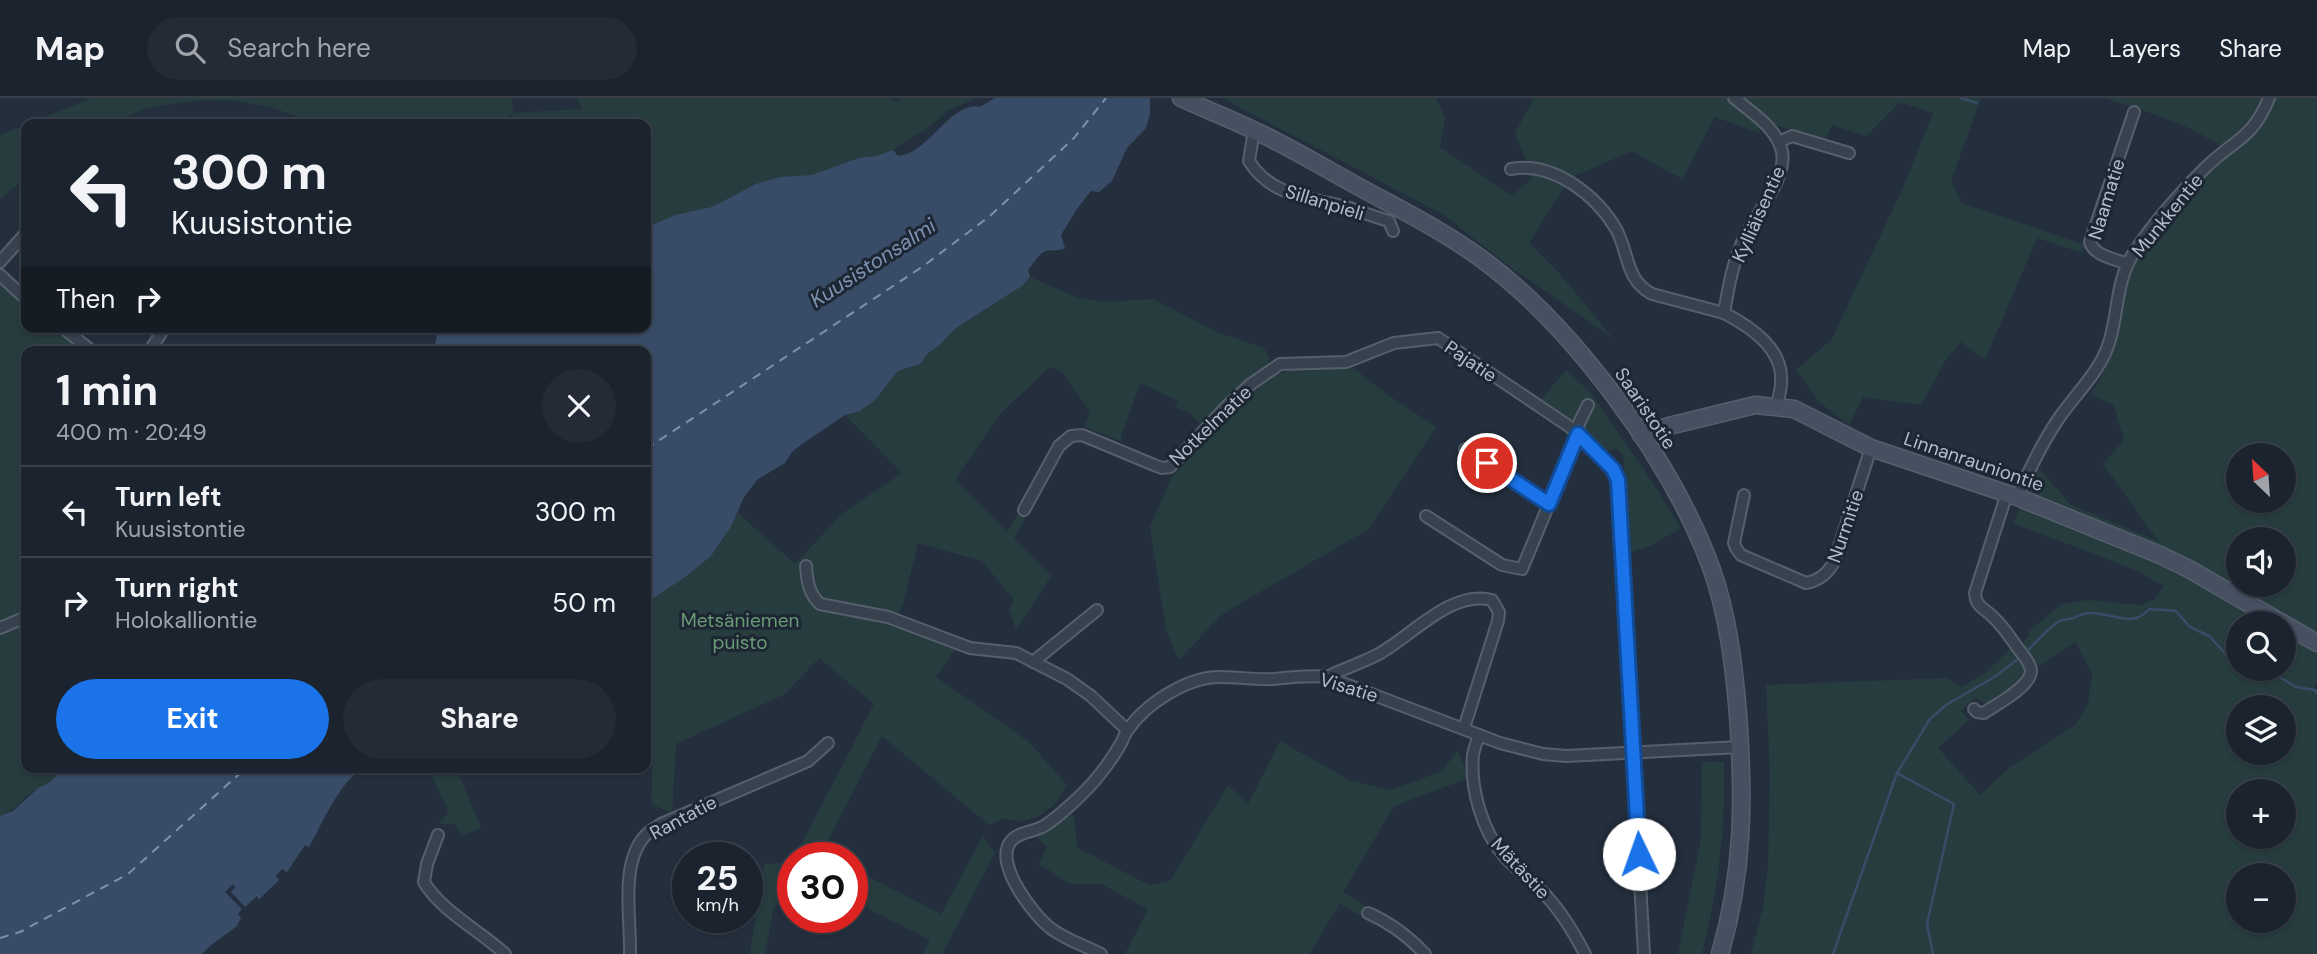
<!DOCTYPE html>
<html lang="en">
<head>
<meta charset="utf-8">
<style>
	:root { --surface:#1b232e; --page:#242b36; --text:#f1f3f6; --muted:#a0a4aa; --line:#39404a; --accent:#1a73e8 }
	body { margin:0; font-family:"DM Sans",sans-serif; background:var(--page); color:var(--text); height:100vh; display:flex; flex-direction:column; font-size:26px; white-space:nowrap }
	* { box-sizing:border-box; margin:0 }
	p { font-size:23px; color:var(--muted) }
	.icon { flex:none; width:38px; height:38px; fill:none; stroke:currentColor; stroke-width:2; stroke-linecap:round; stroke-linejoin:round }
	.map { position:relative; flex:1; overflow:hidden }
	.side { position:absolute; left:21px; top:248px; width:630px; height:427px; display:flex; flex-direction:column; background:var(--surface); border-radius:14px; box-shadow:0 2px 5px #0004,0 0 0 2px var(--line) }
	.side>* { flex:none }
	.guide { position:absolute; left:21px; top:21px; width:630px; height:214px; border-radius:14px; box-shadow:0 2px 5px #0004,0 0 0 2px var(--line); background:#1b232e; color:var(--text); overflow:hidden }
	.needle { width:46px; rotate:335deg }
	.fabs { position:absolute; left:2226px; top:345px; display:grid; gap:14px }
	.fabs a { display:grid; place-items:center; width:70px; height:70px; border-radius:50%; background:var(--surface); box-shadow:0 2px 5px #0004,0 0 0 2px var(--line); font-size:35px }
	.speed { position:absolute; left:672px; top:744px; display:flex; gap:14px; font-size:35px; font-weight:700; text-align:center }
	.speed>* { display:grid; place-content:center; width:91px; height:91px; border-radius:50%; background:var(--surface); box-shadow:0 2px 5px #0004,0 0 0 2px var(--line); line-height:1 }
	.speed small { font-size:18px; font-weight:400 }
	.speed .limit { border:10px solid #d22; background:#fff; color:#111 }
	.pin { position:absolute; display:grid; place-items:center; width:60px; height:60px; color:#fff; margin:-30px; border:4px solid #fff; border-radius:50%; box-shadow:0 2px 7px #0007 }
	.me { position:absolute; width:77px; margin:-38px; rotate:357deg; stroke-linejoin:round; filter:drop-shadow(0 0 5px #0008) }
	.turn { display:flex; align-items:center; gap:24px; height:147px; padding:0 35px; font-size:32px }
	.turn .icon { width:91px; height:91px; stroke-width:2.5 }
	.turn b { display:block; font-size:49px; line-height:60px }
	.then { display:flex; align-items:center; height:66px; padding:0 35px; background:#0003; gap:14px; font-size:26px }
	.round { display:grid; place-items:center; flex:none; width:74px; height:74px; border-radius:37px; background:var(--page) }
	.summary { display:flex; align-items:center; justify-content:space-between; height:119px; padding:0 35px }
	h1 { font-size:42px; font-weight:700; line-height:52px }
	.primary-button { display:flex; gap:14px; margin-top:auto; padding:14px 35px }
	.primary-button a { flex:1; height:80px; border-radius:42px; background:var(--accent); color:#fff; font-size:28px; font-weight:700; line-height:80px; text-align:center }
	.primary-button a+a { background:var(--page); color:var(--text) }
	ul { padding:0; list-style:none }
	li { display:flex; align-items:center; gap:21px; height:91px; padding:0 35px; border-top:2px solid var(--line) }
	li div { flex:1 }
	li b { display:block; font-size:26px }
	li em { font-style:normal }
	header { display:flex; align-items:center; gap:42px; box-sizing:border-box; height:98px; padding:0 35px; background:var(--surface); border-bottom:2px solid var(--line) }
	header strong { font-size:33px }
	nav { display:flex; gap:38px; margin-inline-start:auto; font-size:24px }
	.search { width:490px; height:63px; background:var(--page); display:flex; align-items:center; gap:18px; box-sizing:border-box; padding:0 24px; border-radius:38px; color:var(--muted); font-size:26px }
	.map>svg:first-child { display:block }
	.green { fill:#263c3f; fill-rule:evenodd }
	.water { fill:#394c67 }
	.pier { fill:#242f3e }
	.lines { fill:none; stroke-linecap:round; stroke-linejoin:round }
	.stream { stroke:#394c67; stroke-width:2.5 }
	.ferry { stroke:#7c92b1; stroke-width:2; stroke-dasharray:9 7; stroke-linecap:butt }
	.street-casing { stroke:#565f6c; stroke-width:14 }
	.secondary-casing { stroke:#565f6c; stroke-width:19 }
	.street { stroke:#38414e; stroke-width:10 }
	.secondary { stroke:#465061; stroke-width:16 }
	.route-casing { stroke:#114b97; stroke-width:18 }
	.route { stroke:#1a73e8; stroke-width:12 }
	.labels { text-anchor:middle; stroke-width:6; stroke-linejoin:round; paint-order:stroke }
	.street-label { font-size:19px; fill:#b4bcc9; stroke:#1d2633 }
	.park-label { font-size:19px; fill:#6b9a76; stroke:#1d2633 }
	.water-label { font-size:21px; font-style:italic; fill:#7c92b1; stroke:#1d2633 }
</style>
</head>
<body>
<header>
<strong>Map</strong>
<div class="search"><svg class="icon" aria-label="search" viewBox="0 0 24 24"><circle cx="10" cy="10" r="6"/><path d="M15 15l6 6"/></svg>Search here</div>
<nav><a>Map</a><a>Layers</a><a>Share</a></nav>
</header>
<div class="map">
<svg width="2317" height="856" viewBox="0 0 2317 856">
	<rect width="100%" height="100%" fill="#242f3e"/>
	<g class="green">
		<path d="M92,0H512L513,15L582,11L577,0H890L898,4L900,0H972L973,2L948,12L931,28L893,52L898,58C925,56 938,26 959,14C964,11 970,9 975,7L916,77L646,190V26H514L512,16L505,21V26H319L270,9L236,3L206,2L177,5L146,11L106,26H28Z"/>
		<polygon points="1222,0 1436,0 1445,20 1440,49 1512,98 1533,79 1515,35 1534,0 1727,0 1754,23 1762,36 1715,19 1682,81 1632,53 1574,78 1565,88 1529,145 1559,175 1613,240 1513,171 1444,117"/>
		<polygon points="1742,0 1981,0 1951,83 1962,105 2085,147 2082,155 2037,140 1985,262 1961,244 1946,262 1921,307 1863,299 1849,327 1818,303 1796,272 1832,241 1905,85 1933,15 1900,4 1866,38 1832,27 1825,44 1775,27"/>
		<path d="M2105,0H2317V586L2314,587L2317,595V856H1751L1763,809L1768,769L1770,677L1766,587L1948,580L1961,589L1984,576L2010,551L2025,571L2022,581L1985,606L1975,599L1961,613L1969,622L1938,650L1980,697L2009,670L2075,627L2088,606L2092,575L2075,544L2039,568L2021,545L2030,538L2028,534L2062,506L2087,502L2140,507L2155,501L2164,488L2133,471L2013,425L2038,369L2071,407L2158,443L2103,366L2124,342L2114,308L2091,296C2103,276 2114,257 2118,233C2121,217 2122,200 2126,185C2139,143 2197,87 2229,56C2196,26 2147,15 2105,0ZM2238,357H2284V402H2238ZM2238,441H2284V486H2238ZM2238,525H2284V570H2238ZM2238,609H2284V654H2238ZM2238,693H2284V738H2238ZM2238,777H2284V822H2238Z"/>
		<polygon points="26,27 26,80 0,101 0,37"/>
		<path d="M1030,179L1079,200L1105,204L1153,201L1217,234L1264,250L1269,259L1268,267L1248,282L1201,326L1190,316L1175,308L1179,303L1140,285L1121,339L1123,344L1084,329L1090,314L1061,273L1050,269L1000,316L955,382L1007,434L1021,410L1028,415L1014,441L1051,478L1016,532L1009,511L1014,502L982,463L918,445L903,506L894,527L956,550L936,579L1028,643L1067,687C1057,705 1044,721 1021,723C1015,724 1010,721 1005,721C1000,721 994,725 989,727L882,638L822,754L831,759H795L874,606L819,560L785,596L676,646L672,715L651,706L653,640L646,629V505L711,458L723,442L738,415L795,466L843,415L902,375L845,317L860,313L898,273L919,266L928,255L939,248L956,230L1022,188Z"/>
		<path d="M0,185L26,206V229H55L85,254H26V670H63C58,675 53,683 46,686C37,691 45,685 36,691C23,700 15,713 0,718Z"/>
		<polygon points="1349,267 1391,299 1436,329 1369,431 1221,517 1183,558 1178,561 1166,532 1150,429 1171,380 1234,312 1263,286 1278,276 1295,271"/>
		<polygon points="1566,272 1590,294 1645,373 1681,430 1650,448 1631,454 1623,357 1617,351 1608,353 1593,344 1571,324 1538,305"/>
		<polygon points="1280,643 1349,682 1391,692 1442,673 1458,652 1469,680 1394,708 1343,794 1370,811 1362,819 1340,806 1309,856 1125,856 1148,811 1101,786 1070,786 1039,766 1047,748 1037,740 1073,715 1078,750 1149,787 1170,783 1228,687 1248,706"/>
		<path d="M1702,664H1724C1726,729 1718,794 1702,856H1678L1701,742Z"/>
		<polygon points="428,670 456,670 481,730 462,738 454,726 438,726 449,714"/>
		<polygon points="983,738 995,755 942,856 923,856 930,842 852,803 852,770 941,816"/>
		<polygon points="793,764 793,774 773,813 765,856 750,856 764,766"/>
	</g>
	<g class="water">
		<path d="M995,0H1150V16L1146,30L1127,50L1112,83L1099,94L1091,93L1077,111L1061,137L1065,150C1057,154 1053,151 1046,153C1039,155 1033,166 1028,172L1030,179L1022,188L956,230L939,248L928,255L920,266L898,273L875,302L860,313L845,317L802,346L792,354L785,365L758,381L744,399L731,429L711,458L685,479L646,505V254H433L439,229H646V130L675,117L712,109L756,86L780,79L812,77L859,60L876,58L893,52L898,58C929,56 950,3 980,9Z"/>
		<path d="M63,670H365C340,681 323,725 309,749L305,747L287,774L282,771L276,778L279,782L242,818L237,828L210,848L202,856H0V718L13,713L39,689L45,687L51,683Z"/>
	</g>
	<polygon class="pier" points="233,786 235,789 231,794 245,809 257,798 259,802 241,820 238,816 242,811 225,794"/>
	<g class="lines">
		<g class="stream">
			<polyline points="1961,0 1977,5"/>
			<path d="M2029,551C2036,544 2054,524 2062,522C2065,521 2069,522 2073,520C2078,519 2082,515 2088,515C2111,513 2132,532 2149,511L2176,513L2190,529L2209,538L2238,569"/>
			<polyline points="2244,570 2268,572 2296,589 2315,592 2317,595"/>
			<polyline points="1897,675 1954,706 1927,826 1933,856"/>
			<polyline points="1833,856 1897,675 1930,621 1946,607 1996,578 2019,560"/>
		</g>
		<g class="ferry">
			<polyline points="646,351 922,169 990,118 1074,40 1106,0"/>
			<polyline points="0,840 20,834 128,776 246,670"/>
		</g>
		<defs>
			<g id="street">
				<path d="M1734,0C1751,14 1774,28 1781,50C1791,79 1751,121 1741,147C1732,168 1728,192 1724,215C1751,229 1784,251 1781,285C1781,293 1778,301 1777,308"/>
				<path d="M1254,32L1249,63C1270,98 1311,100 1346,109C1360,113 1374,119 1389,123L1393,133"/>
				<polyline points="1779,44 1792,38 1849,55"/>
				<path d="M1511,71C1553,63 1596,97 1616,131C1629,154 1625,182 1652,196L1724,215"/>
				<polyline points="0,164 26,135"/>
				<path d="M2128,166C2115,161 2094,158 2090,144L2134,14"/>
				<polyline points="0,177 26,201"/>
				<polyline points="62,229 93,254"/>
				<polyline points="149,254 165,229"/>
				<polyline points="1465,351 1549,406"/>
				<path d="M1744,397L1734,445L1736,450L1741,457L1806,485C1820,482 1827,476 1834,464L1871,350"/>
				<path d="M2017,399C2029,373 2041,347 2057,323C2072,300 2095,279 2106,253C2119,223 2114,186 2133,156C2151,128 2181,94 2205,70C2233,42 2252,42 2269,0"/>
				<polyline points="1024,412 1059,348 1071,338 1082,337 1154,367 1162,370 1170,369 1228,307 1251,286 1280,266 1346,264 1394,245 1438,240 1570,329 1613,371 1618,382 1644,856"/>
				<polyline points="1426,418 1502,467 1522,471 1578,336 1579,325 1588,307"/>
				<path d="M806,468C807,483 809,496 820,506L888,519L970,550L1016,555L1067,581L1091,598L1127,632"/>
				<polyline points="0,530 26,519"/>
				<polyline points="1033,564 1097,512"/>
				<path d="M1327,579C1343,571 1361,565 1377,557C1411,539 1451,491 1492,502L1499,514L1498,523L1464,630"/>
				<path d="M1974,611L1977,614L1984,615C1997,606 2032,588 2031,572C2030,564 2022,556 2017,549C2010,539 2003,528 1993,519C1984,510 1976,509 1975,495L2007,395"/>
				<path d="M1479,637C1477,643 1474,651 1473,657C1470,690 1482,733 1504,758C1518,774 1536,785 1550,802C1564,818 1575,837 1585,856"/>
				<path d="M438,737L427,766L424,784C440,812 480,833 505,856"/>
				<path d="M1368,815C1391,825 1408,838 1425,856"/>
				<path d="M630,856C631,821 620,767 644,739C648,734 655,730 661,726L808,663L828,645"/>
				<path d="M1101,856C1085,848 1067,842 1053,832C1034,819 993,765 1011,743C1018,734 1034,734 1044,728C1056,721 1067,710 1077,701C1093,686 1109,666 1120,647C1123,643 1124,637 1127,633C1145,606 1188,578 1221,579C1239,579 1256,582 1274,581C1292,579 1309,577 1327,579L1500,645L1543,656L1566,658L1740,649"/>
			</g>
			<g id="secondary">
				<path d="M1181,0C1204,11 1229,20 1253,32C1287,47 1319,67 1352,85C1395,109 1439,130 1479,159C1573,227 1672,362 1712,472C1728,518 1734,568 1738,616C1744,701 1744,773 1720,856"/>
				<polyline points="1641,337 1669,328 1755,307 1794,311 1871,350 2017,399 2160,457 2189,471 2282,525"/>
				<polyline points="2284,526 2317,545"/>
			</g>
		</defs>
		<use href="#street" class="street-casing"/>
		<use href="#secondary" class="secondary-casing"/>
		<use href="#street" class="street"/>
		<use href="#secondary" class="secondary"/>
	</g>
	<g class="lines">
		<defs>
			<polyline id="route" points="1487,365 1549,406 1578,336 1613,371 1618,382 1639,756"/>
		</defs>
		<use href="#route" class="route-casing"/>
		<use href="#route" class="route"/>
	</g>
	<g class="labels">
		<g class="street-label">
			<text transform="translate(2106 101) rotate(-73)" y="7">Naamatie</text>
			<text transform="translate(1325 104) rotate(17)" y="7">Sillanpieli</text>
			<text transform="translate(1758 116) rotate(-66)" y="7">Kylliäisentie</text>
			<text transform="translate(2167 117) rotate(-51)" y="7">Munkkentie</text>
			<text transform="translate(1471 263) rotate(34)" y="7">Pajatie</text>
			<text transform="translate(1646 310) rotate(56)" y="7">Saaristotie</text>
			<text transform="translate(1210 327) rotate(-44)" y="7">Notkelmatie</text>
			<text transform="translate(1974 363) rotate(19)" y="7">Linnanrauniontie</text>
			<text transform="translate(1845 428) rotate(-71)" y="7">Nurmitie</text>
			<text transform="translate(1349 589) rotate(17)" y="7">Visatie</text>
			<text transform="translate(683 719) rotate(-28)" y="7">Rantatie</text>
			<text transform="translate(1521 770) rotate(47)" y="7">Mätästie</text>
		</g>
		<g class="park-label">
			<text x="740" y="529">Metsäniemen<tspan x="740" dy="22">puisto</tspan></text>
		</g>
		<g class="water-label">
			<text transform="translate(873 165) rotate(-33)" y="7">Kuusistonsalmi</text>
		</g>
	</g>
</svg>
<div class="fabs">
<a><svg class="needle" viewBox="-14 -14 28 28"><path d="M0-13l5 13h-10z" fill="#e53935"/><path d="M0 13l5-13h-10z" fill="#a0a4aa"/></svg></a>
<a><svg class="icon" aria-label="sound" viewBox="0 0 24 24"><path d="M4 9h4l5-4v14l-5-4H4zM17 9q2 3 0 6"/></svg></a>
<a><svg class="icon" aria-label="search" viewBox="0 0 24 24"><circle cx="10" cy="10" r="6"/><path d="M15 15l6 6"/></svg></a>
<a><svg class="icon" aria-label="layers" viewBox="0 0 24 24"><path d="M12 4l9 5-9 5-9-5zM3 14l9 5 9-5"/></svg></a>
<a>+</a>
<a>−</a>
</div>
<div class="speed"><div>25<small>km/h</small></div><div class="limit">30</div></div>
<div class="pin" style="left:1487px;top:365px;background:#d93025"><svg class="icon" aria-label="arrive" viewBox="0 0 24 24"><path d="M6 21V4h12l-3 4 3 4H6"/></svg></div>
<svg class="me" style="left:1639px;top:756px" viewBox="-20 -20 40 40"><circle r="19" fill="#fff"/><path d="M0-13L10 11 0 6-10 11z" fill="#1a73e8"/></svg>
<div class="guide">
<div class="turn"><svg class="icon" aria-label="left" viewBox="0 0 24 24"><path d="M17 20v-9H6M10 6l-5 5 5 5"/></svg><div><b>300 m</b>Kuusistontie</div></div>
<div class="then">Then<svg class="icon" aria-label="right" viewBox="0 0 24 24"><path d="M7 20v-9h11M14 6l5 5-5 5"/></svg></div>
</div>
<section class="side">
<div class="summary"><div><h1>1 min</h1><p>400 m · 20:49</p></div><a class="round"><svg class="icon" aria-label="close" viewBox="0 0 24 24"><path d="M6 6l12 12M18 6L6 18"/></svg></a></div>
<ul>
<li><svg class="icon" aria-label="left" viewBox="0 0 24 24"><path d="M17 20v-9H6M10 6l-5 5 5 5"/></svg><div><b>Turn left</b><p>Kuusistontie</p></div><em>300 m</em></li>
<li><svg class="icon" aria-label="right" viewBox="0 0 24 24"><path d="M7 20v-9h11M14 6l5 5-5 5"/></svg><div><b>Turn right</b><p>Holokalliontie</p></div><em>50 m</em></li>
</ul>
<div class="primary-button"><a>Exit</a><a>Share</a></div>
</section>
</div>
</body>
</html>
